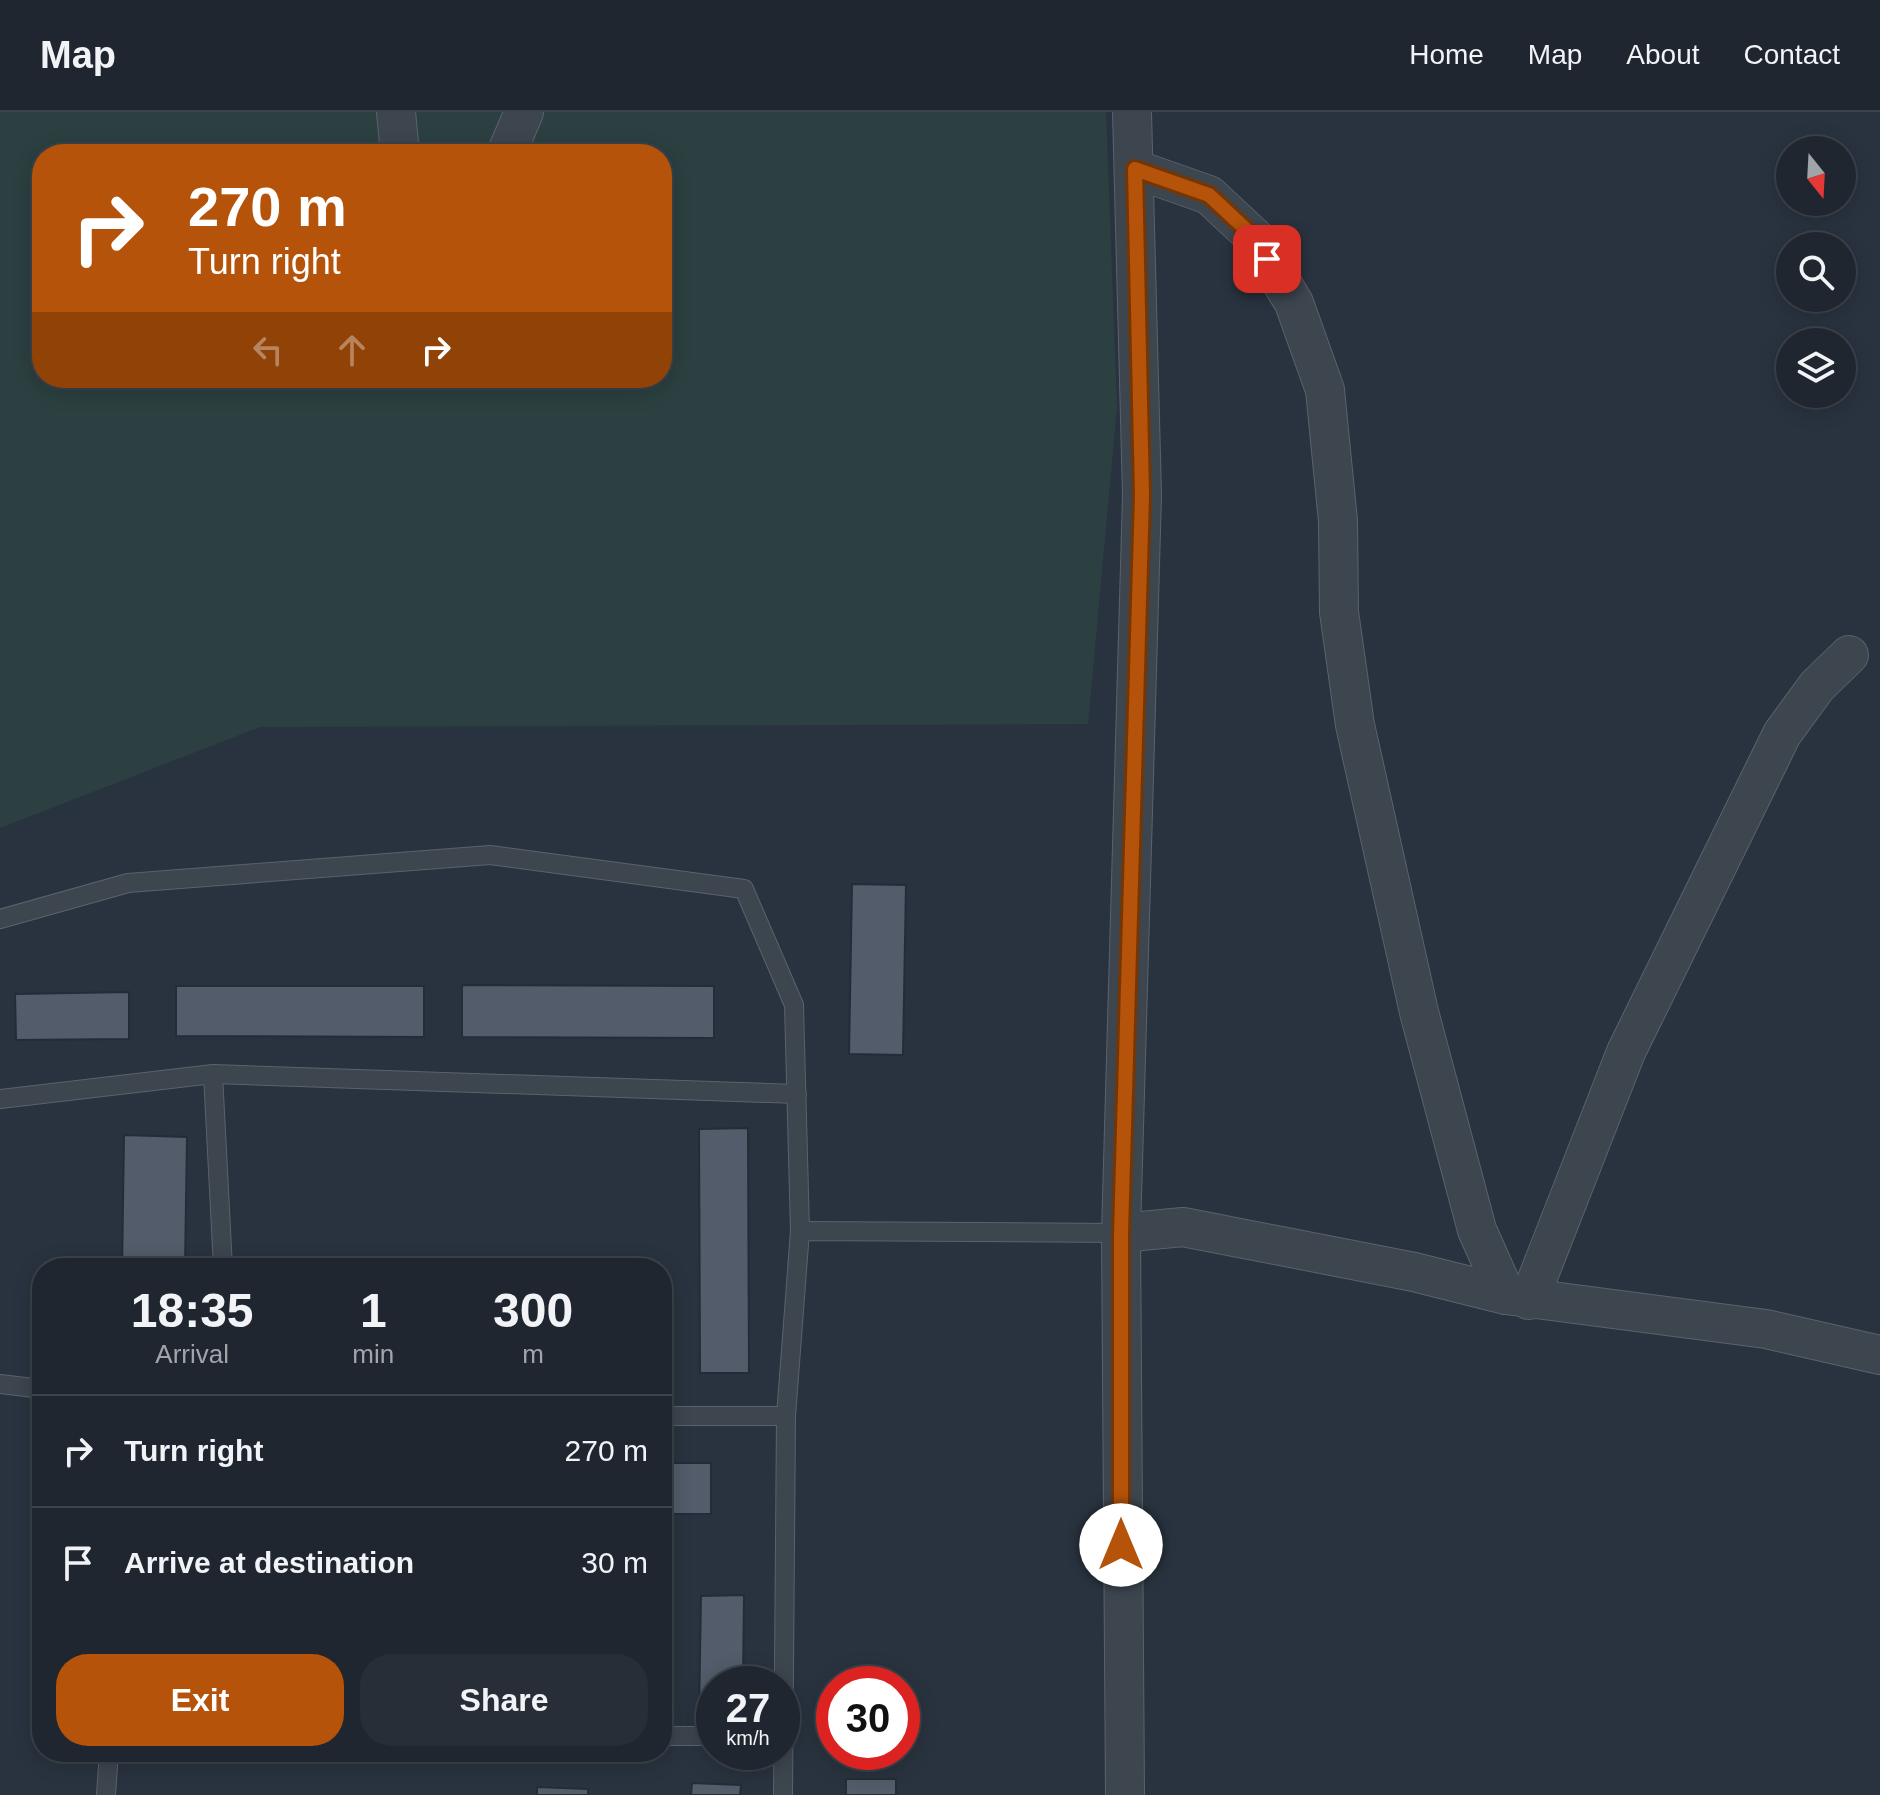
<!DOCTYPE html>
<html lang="en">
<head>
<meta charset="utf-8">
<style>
	:root { --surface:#1f262f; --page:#272e37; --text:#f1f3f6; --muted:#a1a5aa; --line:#3c434b; --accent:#b45309 }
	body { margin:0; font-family:Helvetica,sans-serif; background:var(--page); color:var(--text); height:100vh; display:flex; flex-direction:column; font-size:30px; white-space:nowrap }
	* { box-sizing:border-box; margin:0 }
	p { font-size:26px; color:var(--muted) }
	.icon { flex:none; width:44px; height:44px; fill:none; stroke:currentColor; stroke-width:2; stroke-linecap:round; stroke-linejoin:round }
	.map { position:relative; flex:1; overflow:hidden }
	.drawer { position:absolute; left:32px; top:1146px; width:640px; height:504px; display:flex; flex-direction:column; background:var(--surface); border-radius:32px; box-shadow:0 4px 20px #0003,0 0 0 2px var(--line) }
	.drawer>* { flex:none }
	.guide { position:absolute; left:32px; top:32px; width:640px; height:244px; border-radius:32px; box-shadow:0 4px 20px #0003,0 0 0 2px var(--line); background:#b45309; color:#fff; overflow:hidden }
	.needle { width:52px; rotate:162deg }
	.tools { position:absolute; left:1776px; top:24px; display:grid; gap:16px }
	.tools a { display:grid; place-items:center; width:80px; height:80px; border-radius:50%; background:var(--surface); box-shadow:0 4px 20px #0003,0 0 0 2px var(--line); font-size:40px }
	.speed { position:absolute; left:696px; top:1554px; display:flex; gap:16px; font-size:40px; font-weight:700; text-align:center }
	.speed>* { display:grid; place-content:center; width:104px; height:104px; border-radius:50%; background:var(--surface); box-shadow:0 4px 20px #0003,0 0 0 2px var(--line); line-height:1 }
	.speed small { font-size:20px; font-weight:400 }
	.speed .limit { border:12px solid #d22; background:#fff; color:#111 }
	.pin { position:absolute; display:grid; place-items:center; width:68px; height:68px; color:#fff; margin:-34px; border-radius:16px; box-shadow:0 4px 12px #0006 }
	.me { position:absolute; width:88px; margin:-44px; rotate:0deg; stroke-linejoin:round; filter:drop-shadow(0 0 6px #0008) }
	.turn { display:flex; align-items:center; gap:28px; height:168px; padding:0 24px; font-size:36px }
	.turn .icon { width:104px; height:104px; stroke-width:2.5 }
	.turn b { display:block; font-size:56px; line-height:68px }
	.lanes { display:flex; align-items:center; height:76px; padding:0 24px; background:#0003; justify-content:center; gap:40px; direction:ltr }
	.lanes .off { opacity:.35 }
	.eta { display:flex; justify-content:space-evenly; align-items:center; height:136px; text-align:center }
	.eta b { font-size:48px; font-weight:800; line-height:56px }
	.button { display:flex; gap:16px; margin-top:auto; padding:16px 24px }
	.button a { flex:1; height:92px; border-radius:32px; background:var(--accent); color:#fff; font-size:32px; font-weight:800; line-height:92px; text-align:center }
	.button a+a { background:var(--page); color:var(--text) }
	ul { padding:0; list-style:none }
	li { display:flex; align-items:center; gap:24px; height:112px; padding:0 24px; border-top:2px solid var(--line) }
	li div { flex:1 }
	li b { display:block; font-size:30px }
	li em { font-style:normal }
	header { display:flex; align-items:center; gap:48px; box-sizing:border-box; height:112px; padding:0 40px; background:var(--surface); border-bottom:2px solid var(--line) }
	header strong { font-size:38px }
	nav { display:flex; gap:44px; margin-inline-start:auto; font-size:28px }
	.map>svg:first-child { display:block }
	.green { fill:#2c4041; fill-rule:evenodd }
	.building { fill:#525c6a; stroke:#232c37; stroke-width:2 }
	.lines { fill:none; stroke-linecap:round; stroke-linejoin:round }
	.service-casing { stroke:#5a636d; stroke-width:20 }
	.minor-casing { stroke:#5a636d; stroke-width:40 }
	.service { stroke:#3d454f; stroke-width:18 }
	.minor { stroke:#3d454f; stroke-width:38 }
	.route-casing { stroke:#753606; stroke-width:20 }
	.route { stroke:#b45309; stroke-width:14 }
</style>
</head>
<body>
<header>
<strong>Map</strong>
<nav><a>Home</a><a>Map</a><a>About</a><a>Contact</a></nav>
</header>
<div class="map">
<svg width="1880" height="1683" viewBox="0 0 1880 1683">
	<rect width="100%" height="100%" fill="#29333f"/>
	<path class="green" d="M0,0H1106L1117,295L1088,612L260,615L0,716ZM42,42H662V266H42Z"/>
	<g class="building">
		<polygon points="852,772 906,773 903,943 849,942"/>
		<polygon points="462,873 714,874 714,926 462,925"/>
		<polygon points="176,874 424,874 424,925 176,924"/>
		<polygon points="129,880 129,927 16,928 15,882"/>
		<polygon points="748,1016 749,1261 700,1261 699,1017"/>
		<polygon points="124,1023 187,1025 185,1156 122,1156"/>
		<rect x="662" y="1351" width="49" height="51"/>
		<polygon points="744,1483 743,1572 714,1572 714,1602 699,1602 701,1484"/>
		<rect x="846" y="1667" width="50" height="16"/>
		<polygon points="692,1671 741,1673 740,1683 691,1683"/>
		<polygon points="537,1675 588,1677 588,1683 537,1683"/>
	</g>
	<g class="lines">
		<defs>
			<g id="service">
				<polyline points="0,807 128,771 490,743 744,777 794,893 800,1119"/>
				<polyline points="213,962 223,1156"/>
				<polyline points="0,987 213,962 797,982"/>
				<polyline points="0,1272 42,1277"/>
				<polyline points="662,1304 786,1304 783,1683"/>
				<polyline points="786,1304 800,1119 1121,1121"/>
				<polyline points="662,1624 714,1624"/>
				<polyline points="106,1683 109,1640"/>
			</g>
			<g id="minor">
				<polyline points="396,0 400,42"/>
				<polyline points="506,42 524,0"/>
				<polyline points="1135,57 1209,83 1254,125 1294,191 1325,278 1338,409 1339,500 1355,613 1419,900 1477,1118 1506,1183 1766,1217 1880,1243"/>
				<polyline points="1121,1121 1183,1115 1414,1160 1506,1183"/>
				<polyline points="1529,1188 1626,940 1782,622 1817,574 1849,543"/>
				<polyline points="1125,1683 1121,1121 1142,383 1132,0"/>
			</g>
		</defs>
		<use href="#service" class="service-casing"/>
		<use href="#minor" class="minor-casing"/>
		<use href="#service" class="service"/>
		<use href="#minor" class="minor"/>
	</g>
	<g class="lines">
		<defs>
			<polyline id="route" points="1121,1433 1121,1121 1142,383 1135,57 1209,83 1254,125 1267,147"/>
		</defs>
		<use href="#route" class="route-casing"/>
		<use href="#route" class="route"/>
	</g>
</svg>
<div class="tools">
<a><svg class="needle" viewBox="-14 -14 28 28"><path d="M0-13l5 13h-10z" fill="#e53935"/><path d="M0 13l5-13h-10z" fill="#a1a5aa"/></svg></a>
<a><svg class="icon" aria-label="search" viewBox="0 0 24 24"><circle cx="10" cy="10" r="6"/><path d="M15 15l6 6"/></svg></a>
<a><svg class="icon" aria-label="layers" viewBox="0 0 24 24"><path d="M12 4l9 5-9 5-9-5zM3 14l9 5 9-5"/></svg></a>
</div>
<div class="speed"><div>27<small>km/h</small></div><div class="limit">30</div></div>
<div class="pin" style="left:1267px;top:147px;background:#d93025"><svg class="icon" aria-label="arrive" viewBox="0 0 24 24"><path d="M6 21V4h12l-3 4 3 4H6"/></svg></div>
<svg class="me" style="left:1121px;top:1433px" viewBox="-20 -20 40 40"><circle r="19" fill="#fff"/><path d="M0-13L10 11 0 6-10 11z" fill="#b45309"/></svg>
<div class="guide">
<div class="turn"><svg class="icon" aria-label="right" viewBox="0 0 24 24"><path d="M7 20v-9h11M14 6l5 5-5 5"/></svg><div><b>270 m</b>Turn right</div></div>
<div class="lanes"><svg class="icon off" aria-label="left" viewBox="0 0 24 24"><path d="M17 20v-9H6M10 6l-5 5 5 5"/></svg><svg class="icon off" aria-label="ahead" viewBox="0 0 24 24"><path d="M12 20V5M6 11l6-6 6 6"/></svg><svg class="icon" aria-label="right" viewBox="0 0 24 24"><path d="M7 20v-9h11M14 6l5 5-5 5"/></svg></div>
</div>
<section class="drawer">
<div class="eta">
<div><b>18:35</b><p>Arrival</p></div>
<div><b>1</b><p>min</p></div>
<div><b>300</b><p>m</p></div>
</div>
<ul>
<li><svg class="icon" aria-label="right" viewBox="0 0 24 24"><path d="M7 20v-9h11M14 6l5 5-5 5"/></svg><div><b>Turn right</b></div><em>270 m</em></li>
<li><svg class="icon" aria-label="arrive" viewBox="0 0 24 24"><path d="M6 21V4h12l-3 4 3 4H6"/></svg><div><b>Arrive at destination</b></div><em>30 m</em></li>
</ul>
<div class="button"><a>Exit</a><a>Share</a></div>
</section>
</div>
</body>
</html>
